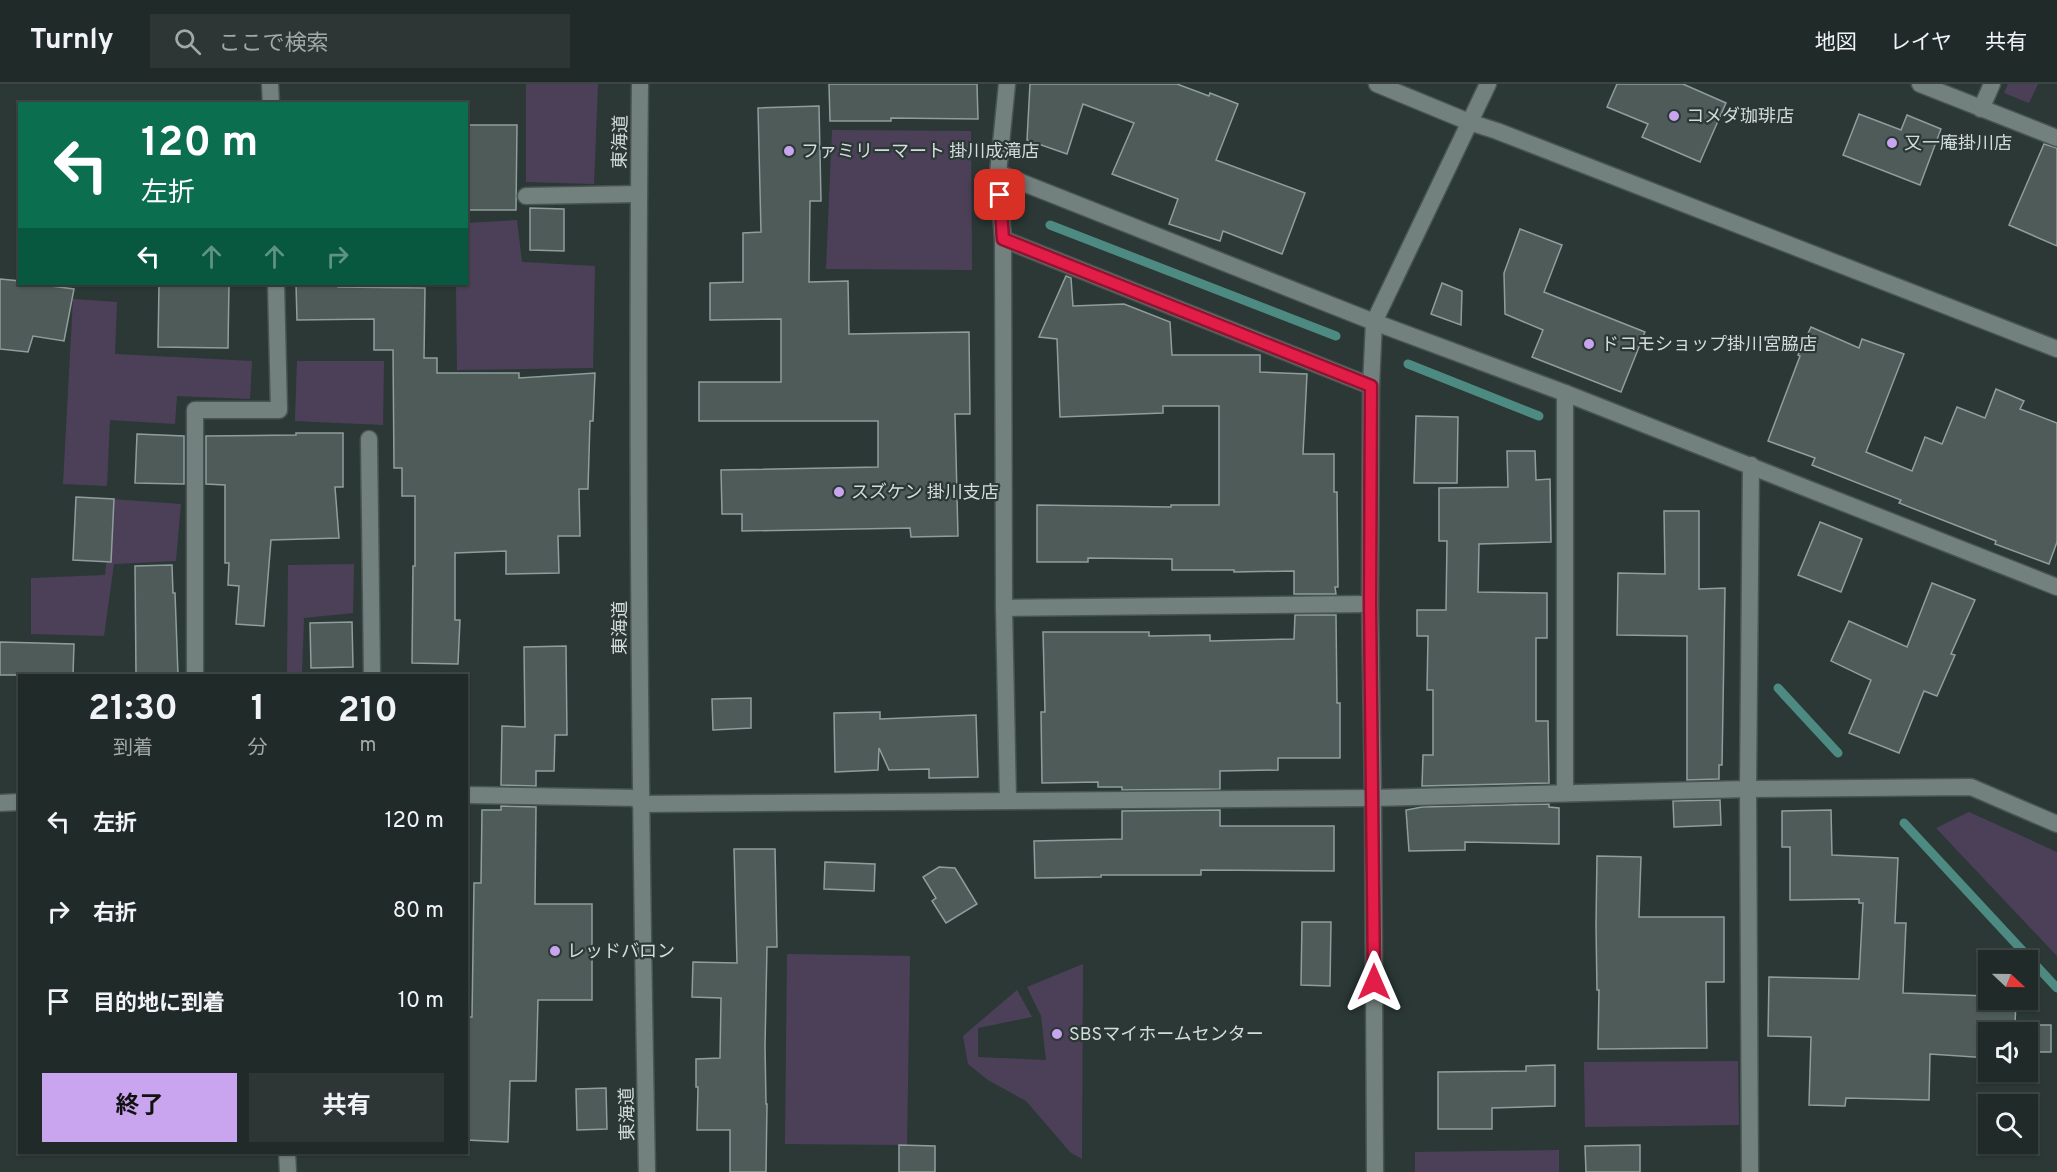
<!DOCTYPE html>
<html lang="ja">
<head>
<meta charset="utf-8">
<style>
	:root { --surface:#202a28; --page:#2d3634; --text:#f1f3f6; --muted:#a2a7a8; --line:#3d4645; --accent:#c8a5ee }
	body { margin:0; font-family:Overpass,"Noto Sans JP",sans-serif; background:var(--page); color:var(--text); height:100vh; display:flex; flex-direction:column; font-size:22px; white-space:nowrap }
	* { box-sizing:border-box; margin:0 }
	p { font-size:20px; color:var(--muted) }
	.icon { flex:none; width:33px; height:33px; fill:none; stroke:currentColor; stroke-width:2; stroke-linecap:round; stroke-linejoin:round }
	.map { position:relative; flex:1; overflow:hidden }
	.panel { position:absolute; left:18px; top:590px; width:450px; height:480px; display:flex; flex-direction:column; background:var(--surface); border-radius:0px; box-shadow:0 2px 4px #0004,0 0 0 2px var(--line) }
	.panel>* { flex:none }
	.guide { position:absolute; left:18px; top:18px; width:450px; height:183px; border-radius:0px; box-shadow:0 2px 4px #0004,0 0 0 2px var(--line); background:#0b6e4f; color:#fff; overflow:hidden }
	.needle { width:39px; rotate:112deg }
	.controls { position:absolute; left:1978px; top:866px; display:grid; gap:12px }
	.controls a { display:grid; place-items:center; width:60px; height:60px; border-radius:0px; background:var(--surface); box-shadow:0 2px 4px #0004,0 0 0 2px var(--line); font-size:30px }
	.pin { position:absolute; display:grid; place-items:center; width:51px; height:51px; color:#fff; margin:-26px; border-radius:12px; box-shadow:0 3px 9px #0006 }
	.me { position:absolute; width:66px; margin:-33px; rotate:0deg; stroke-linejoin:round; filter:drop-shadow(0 0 4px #0008) }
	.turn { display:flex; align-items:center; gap:21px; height:126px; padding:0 24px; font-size:27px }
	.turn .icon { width:78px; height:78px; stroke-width:2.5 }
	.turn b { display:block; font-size:42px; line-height:51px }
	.lanes { display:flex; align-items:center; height:57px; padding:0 24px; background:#0003; justify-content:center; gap:30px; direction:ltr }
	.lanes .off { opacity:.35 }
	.eta { display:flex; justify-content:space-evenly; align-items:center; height:102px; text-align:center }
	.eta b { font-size:36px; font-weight:700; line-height:42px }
	.button { display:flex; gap:12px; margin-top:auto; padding:12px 24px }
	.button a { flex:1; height:69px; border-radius:0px; background:var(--accent); color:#111; font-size:24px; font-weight:700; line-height:69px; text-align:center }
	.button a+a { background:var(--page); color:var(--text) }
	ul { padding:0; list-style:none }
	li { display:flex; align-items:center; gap:18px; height:90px; padding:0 24px }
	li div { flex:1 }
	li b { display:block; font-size:22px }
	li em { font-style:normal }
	header { display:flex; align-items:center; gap:36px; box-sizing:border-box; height:84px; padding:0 30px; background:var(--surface); border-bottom:2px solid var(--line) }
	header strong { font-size:28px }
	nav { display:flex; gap:33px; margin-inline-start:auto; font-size:21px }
	.search { width:420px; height:54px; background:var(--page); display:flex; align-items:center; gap:15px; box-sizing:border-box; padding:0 21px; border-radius:0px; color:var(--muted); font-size:22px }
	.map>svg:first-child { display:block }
	.green { fill:#4c4059 }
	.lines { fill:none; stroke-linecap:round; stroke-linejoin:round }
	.stream { stroke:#4c8a82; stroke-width:9 }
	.building { fill:#4e5b59; stroke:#8f9e9c; stroke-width:1.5 }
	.minor-casing { stroke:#495452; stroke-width:19 }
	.tertiary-casing { stroke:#495452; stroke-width:19 }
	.secondary-casing { stroke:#495452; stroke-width:19 }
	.minor { stroke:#72807e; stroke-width:16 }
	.tertiary { stroke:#72807e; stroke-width:16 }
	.secondary { stroke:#72807e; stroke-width:16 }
	.route-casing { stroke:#92132f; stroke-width:15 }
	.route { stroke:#e11d48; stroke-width:10 }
	.poi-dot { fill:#c8a5ee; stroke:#2b3836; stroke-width:2 }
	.labels { text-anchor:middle; stroke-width:4.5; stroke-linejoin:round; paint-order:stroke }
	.poi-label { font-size:18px; fill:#d4dcdb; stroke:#2b3836; text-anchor:start }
	.street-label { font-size:18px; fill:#d4dcdb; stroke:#2b3836 }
</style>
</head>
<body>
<header>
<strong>Turnly</strong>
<div class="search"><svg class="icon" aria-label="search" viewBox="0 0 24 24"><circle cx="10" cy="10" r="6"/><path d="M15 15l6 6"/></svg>ここで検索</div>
<nav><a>地図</a><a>レイヤ</a><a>共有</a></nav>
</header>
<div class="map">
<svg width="2057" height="1088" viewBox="0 0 2057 1088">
	<rect width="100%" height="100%" fill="#2b3836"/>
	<g class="green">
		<polygon points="526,0 598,0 594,100 526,98"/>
		<polygon points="2008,0 2038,0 2029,19 2004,9"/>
		<polygon points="832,46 971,47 972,186 826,185"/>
		<polygon points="517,136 522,178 595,182 593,284 457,286 456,200 466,200 467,139"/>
		<polygon points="73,215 117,218 115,270 252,277 250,315 177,312 175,340 110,336 107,402 63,400"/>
		<polygon points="297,277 384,277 383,341 295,337"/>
		<polygon points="112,415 181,420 176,477 114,480 104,552 31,550 31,494 105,491"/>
		<polygon points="354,480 353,529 304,534 302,588 287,588 288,481"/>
		<polygon points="1969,728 2057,768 2057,872 1936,744"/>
		<polygon points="787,870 910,872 907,1061 785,1060"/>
		<polygon points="1083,880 1082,1075 1070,1068 1026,1017 988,996 968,980 963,952 1017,906 1032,933 978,944 978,973 1046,976 1041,932 1027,903"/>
		<polygon points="1738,977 1739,1041 1585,1043 1584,978"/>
		<polygon points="1559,1066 1559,1088 1415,1088 1415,1068"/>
	</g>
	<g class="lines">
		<g class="stream">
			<polyline points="1050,141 1336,252"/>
			<polyline points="1408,280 1539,332"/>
			<polyline points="1778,604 1838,669"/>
			<polyline points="1904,739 2057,904"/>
		</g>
	</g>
	<g class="building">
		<polygon points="829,0 977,0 978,35 891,34 891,37 830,37"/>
		<polygon points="1030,0 1177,0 1209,12 1210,9 1238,20 1216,76 1305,109 1282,170 1223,147 1220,157 1169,140 1178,115 1112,90 1134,39 1083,20 1067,70 1027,56"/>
		<polygon points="1617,0 1683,0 1726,19 1700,78 1642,53 1648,40 1607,23"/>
		<polygon points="819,22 821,117 810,117 809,198 848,197 849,250 969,248 970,330 955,330 958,452 911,453 910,444 742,447 742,430 722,430 721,386 878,383 878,337 699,337 699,298 781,298 781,235 710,236 710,199 743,198 743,149 761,148 758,24"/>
		<polygon points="1859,30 1901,46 1907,31 1941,45 1920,101 1843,71"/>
		<polygon points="466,41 517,41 516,126 466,126"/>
		<polygon points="2044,60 2057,64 2057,162 2009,141"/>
		<polygon points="530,124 564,125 564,167 530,166"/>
		<polygon points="1520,145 1562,161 1544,208 1645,248 1621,308 1532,273 1543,246 1505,230 1504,189"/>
		<polygon points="1066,192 1071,194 1073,222 1124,220 1170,238 1172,271 1260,271 1260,288 1307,290 1303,370 1334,370 1334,408 1337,408 1338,503 1335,503 1336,510 1294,510 1294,487 1234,488 1234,486 1172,486 1172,475 1088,474 1088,478 1037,478 1037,421 1171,423 1171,421 1219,421 1219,322 1163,322 1163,329 1060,333 1057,255 1039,253"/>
		<polygon points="0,195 20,197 20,200 35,200 74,205 64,257 33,252 28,268 0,265"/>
		<polygon points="1442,199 1462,207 1461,241 1431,230"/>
		<polygon points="159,200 229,200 228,264 158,263"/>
		<polygon points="296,200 338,200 338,203 425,204 424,274 437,274 437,289 519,289 519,294 595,289 593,337 590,337 588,405 579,405 580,452 558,452 559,489 506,490 506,467 455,469 455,536 460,536 458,580 412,579 413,482 415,482 415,412 402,412 402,384 394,384 393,266 374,266 374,235 297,236"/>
		<polygon points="1811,243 1859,264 1862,255 1904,270 1866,368 1912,387 1925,353 1942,360 1957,323 1985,334 1996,305 2024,317 2020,325 2057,339 2057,458 2049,480 1995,460 1996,457 1899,419 1901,416 1812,381 1815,374 1768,357 1800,272 1798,271"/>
		<polygon points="1416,332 1458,333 1457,399 1414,399"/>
		<polygon points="296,349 343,349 343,403 335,403 339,454 271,456 264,542 236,540 239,502 228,501 229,479 225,479 225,401 206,400 206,352 296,351"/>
		<polygon points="137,350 184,352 184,400 135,399"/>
		<polygon points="1507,367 1535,367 1536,396 1550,395 1551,458 1479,460 1478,508 1547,509 1547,554 1536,554 1536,637 1548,637 1549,699 1422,702 1423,671 1433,671 1433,606 1427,606 1428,552 1417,552 1417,526 1446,526 1447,457 1439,457 1439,404 1508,403"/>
		<polygon points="76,413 114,415 111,478 73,476"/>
		<polygon points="1664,427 1699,427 1699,505 1725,504 1722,681 1719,681 1719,695 1687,696 1687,552 1617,551 1618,489 1665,490"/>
		<polygon points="1820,438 1862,455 1841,508 1798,491"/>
		<polygon points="172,481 173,509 175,509 178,591 136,591 135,482"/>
		<polygon points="1932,499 1975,516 1951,570 1955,571 1937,612 1924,607 1899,669 1849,649 1871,596 1831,577 1849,537 1907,563"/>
		<polygon points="1295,531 1336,531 1337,619 1340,619 1340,674 1278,674 1278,686 1220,687 1220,705 1122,706 1122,703 1098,703 1098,698 1042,699 1041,628 1045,628 1043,548 1149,548 1149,552 1210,551 1210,557 1294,555"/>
		<polygon points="352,538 353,583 311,584 310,539"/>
		<polygon points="0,558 74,560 73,591 0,591"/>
		<polygon points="566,562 567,651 555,651 554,687 536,687 536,702 501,701 502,642 525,643 524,563"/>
		<polygon points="751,614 751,644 713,646 712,615"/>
		<polygon points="880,628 880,635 976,631 978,693 929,694 929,685 889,686 879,664 878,686 835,688 834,629"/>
		<polygon points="1720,716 1721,741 1674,743 1673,717"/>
		<polygon points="1549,720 1549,723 1559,724 1559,760 1465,758 1465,766 1409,767 1406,726 1422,723"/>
		<polygon points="501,722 536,723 535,820 592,820 592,916 538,916 536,997 510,997 508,1058 466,1056 466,963 467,933 472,933 474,799 481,799 482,726 501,726"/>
		<polygon points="1220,726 1220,742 1334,742 1334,787 1201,786 1201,791 1101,791 1101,793 1035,794 1034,757 1122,755 1122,727"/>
		<polygon points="1831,726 1832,771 1898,774 1895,839 1906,839 1903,909 1989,912 1989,915 2016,915 2015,941 2051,941 2051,968 2028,968 2028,948 1989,948 1989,974 1930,970 1929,1016 1846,1014 1845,1022 1809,1021 1811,953 1768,952 1769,893 1859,895 1863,819 1859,819 1859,815 1790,816 1790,763 1782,763 1782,727"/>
		<polygon points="734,765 775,765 777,863 767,863 765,962 766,1020 767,1020 766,1088 730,1088 730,1046 697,1046 698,1003 696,1003 696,975 720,974 721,914 692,913 693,878 737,879"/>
		<polygon points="1597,772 1641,773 1639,833 1724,833 1724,898 1706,898 1707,964 1598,965 1599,906 1597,906 1596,841"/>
		<polygon points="825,778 875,780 874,807 824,805"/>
		<polygon points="939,783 955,784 977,820 946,839 932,817 936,814 923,793"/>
		<polygon points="1302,838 1331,838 1330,902 1301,901"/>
		<polygon points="1555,981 1555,1022 1492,1024 1492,1045 1438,1045 1438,988 1526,987 1526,982"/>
		<polygon points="606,1004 607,1045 577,1046 576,1005"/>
		<polygon points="899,1061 935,1062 935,1088 899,1088"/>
		<polygon points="1640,1061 1640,1088 1586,1088 1585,1062"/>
	</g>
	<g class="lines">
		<defs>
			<g id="minor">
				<polyline points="270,0 271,20"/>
				<polyline points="1007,0 998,89 1003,155 1004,524 1008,716"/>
				<polyline points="1920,0 2057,54"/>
				<polyline points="1981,25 1992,0"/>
				<polyline points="998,89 1374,238 1565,309 2057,503"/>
				<polyline points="526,112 639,110"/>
				<polyline points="1003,155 1371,302"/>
				<polyline points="369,355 372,591"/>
				<polyline points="1004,524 1370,520"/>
				<polyline points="195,591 195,326 279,326 276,200"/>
				<polyline points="1565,709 1565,309"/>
				<polyline points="466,711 641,714"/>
				<polyline points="1373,714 1375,1088"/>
				<polyline points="0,719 20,718"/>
				<polyline points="287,1068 288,1088"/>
				<polyline points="1750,1088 1748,705 1751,381"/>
			</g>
			<g id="tertiary">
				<polyline points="1377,0 1469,38 1497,47 2057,265"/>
				<polyline points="1373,714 1370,520 1371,302 1374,238 1488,0"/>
				<polyline points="640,720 1373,714 1748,705 1971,703 2057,740"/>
			</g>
			<path id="secondary" d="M640,0C636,363 640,725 647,1088"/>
		</defs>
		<use href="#minor" class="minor-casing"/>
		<use href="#tertiary" class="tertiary-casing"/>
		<use href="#secondary" class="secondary-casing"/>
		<use href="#minor" class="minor"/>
		<use href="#tertiary" class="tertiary"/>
		<use href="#secondary" class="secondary"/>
	</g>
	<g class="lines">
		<defs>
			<polyline id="route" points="1000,111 1003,155 1371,302 1370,520 1374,898"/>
		</defs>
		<use href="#route" class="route-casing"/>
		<use href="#route" class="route"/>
	</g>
	<g class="poi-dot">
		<circle cx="1674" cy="32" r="6"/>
		<circle cx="1892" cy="59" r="6"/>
		<circle cx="789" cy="67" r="6"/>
		<circle cx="1589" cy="260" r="6"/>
		<circle cx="839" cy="408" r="6"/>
		<circle cx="555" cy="867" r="6"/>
		<circle cx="1057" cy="950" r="6"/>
	</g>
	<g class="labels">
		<g class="poi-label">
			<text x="1686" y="38">コメダ珈琲店</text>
			<text x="1904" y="65">又一庵掛川店</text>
			<text x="801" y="73">ファミリーマート 掛川成滝店</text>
			<text x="1601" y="266">ドコモショップ掛川宮脇店</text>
			<text x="851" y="414">スズケン 掛川支店</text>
			<text x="567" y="873">レッドバロン</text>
			<text x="1069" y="956">SBSマイホームセンター</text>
		</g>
		<g class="street-label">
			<text transform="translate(620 58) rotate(-89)" y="6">東海道</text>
			<text transform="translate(620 544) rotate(-90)" y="6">東海道</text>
			<text transform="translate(627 1030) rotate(-91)" y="6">東海道</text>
		</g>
	</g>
</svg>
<div class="controls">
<a><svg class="needle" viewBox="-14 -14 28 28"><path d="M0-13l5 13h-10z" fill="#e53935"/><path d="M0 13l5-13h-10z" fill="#a2a7a8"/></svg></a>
<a><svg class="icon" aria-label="sound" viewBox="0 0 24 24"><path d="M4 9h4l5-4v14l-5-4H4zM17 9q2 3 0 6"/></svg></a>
<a><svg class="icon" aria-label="search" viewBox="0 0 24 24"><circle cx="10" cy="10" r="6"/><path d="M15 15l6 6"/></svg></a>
</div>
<div class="pin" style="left:1000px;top:111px;background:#d93025"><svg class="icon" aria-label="arrive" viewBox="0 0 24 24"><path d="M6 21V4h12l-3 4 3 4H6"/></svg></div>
<svg class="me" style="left:1374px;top:898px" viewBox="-20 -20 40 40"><path d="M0-17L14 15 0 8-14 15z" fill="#e11d48" stroke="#fff" stroke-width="4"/></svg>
<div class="guide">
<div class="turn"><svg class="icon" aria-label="left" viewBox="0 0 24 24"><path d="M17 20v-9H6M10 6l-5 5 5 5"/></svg><div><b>120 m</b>左折</div></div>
<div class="lanes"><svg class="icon" aria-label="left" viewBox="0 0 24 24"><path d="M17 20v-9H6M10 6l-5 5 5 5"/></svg><svg class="icon off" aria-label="ahead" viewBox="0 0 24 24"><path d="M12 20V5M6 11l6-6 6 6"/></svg><svg class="icon off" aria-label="ahead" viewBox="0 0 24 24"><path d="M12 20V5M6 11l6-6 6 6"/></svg><svg class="icon off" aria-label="right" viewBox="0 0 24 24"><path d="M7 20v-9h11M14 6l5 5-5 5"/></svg></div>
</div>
<section class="panel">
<div class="eta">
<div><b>21:30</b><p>到着</p></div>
<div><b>1</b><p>分</p></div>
<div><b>210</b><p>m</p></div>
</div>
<ul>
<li><svg class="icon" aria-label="left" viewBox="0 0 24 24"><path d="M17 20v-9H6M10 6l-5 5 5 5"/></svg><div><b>左折</b></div><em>120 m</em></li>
<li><svg class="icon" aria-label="right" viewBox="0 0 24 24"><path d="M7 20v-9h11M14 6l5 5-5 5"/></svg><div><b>右折</b></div><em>80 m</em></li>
<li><svg class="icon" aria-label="arrive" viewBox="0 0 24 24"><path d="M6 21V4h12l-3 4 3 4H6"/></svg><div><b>目的地に到着</b></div><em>10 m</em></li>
</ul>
<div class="button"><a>終了</a><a>共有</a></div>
</section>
</div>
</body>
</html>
